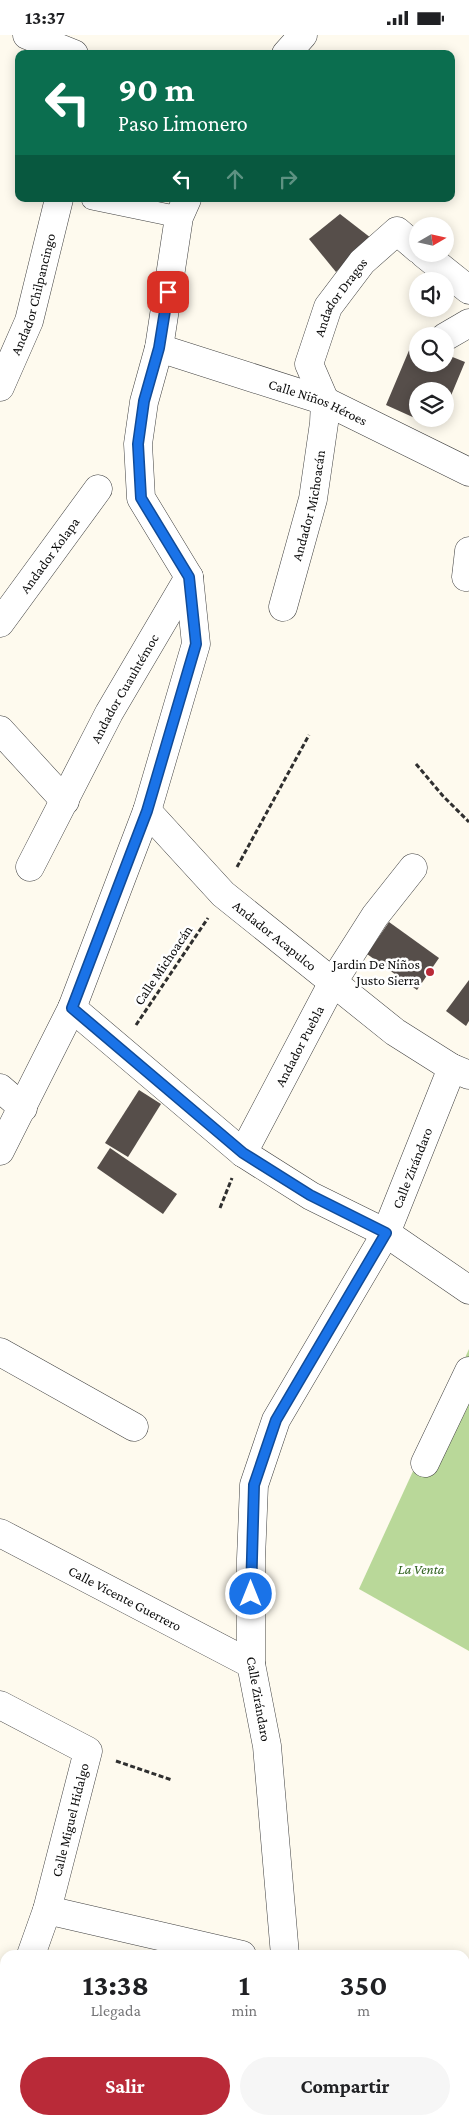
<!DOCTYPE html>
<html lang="es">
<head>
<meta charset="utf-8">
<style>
	:root { --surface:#fff; --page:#f6f6f6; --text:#202124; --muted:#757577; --accent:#b92a38 }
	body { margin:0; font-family:"Crimson Pro",serif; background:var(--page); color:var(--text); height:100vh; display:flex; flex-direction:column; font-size:19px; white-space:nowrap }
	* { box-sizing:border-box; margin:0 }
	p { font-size:16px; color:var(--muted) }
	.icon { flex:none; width:28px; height:28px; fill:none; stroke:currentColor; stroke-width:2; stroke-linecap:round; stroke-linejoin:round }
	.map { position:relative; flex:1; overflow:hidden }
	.drawer { position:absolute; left:0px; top:1915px; width:470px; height:175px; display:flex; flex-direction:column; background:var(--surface); border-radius:15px 15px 0 0; box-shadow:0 2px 12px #0003 }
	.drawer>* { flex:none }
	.hud { position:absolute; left:15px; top:15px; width:440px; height:152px; border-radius:10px; box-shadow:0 2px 12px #0003; background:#0b6e4f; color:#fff; overflow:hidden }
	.needle { width:32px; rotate:81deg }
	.fabs { position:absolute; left:409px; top:182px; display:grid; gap:10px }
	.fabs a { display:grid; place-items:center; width:45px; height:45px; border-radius:50%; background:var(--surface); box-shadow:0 2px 12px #0003; font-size:25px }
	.pin { position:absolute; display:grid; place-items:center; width:42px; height:42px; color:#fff; margin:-21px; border-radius:10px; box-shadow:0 2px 8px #0006 }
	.me { position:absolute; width:55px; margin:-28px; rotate:0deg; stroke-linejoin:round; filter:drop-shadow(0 0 4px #0008) }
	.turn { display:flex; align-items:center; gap:18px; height:105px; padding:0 20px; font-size:22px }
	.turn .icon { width:65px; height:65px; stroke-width:2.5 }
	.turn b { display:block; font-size:35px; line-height:42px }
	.lanes { display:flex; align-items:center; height:48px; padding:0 20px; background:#0003; justify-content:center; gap:25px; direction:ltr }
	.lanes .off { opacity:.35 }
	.eta { display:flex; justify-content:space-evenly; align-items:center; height:85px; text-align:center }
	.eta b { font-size:30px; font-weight:700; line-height:35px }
	.cta { display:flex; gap:10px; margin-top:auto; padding:10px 20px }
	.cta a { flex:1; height:58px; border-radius:30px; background:var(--accent); color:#fff; font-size:20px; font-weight:700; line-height:58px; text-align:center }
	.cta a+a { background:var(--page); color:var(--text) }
	.status { display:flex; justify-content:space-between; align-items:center; height:35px; padding:0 25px; background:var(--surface); direction:ltr }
	.status svg { height:14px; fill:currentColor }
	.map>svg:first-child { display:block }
	.forest { fill:#b9d899 }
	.building { fill:#564e4a }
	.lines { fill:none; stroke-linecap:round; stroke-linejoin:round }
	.pedestrian-casing { stroke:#404040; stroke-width:22 }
	.minor-casing { stroke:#404040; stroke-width:29 }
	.path { stroke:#2f2f2f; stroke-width:3; stroke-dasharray:5 2.5; stroke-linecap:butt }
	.pedestrian { stroke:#fff; stroke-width:21 }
	.minor { stroke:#fff; stroke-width:28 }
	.route-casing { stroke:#114b97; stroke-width:12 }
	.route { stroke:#1a73e8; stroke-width:9 }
	.poi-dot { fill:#b92a38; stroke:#fff; stroke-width:2 }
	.labels { text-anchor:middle; stroke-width:5; stroke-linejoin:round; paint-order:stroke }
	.street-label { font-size:14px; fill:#0d0d0d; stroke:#fff }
	.poi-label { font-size:14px; fill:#0d0d0d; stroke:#fff; text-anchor:end }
	.park-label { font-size:14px; font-style:italic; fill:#316320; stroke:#fff }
</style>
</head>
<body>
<div class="status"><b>13:37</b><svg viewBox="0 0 49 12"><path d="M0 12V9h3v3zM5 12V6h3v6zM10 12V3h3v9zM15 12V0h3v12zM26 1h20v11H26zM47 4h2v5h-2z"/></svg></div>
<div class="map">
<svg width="469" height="2090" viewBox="0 0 469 2090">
	<rect width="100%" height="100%" fill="#fefaee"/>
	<polygon class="forest" points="469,1314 469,1616 359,1554"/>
	<g class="building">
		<polygon points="340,179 371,203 336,237 309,204"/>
		<polygon points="413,306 418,308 418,329 445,329 445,319 465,327 445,375 445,356 418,356 417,384 386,370"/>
		<polygon points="389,887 439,923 417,955 367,919"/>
		<polygon points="469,945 469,986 466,991 446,976"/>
		<polygon points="139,1055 161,1069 128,1122 105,1108"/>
		<polygon points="110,1113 177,1159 163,1179 97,1133"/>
	</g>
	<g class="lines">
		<defs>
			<polyline id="pedestrian" points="92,164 179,182"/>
			<g id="minor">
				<polyline points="27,0 74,19"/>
				<polyline points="286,19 303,0"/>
				<polyline points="424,219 469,255"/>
				<polyline points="445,302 469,288"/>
				<path id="s1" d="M159,313L325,366L469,437"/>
				<path id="s2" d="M0,352L29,286L59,164"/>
				<polyline points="466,542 469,516"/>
				<path id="s3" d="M283,572L313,464L324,388L325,366L309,329L328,272L362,227L397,196L418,214"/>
				<path id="s4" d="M0,588L98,454"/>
				<polyline points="0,695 65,766"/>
				<path id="s5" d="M147,776L223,859L395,997L452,1033L469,1040"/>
				<path id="s6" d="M30,832L109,678L189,542"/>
				<polyline points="72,973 243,1118 311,1161 386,1198 469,1255"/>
				<polyline points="0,1053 23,1073"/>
				<polyline points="0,1116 72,973 147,776 196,609 189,542 141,463 138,409 144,367 159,313 179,182 187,164"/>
				<path id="s7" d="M243,1118L333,947L375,881L413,833"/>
				<polyline points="0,1317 134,1392"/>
				<polyline points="425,1428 469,1336"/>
				<path id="s8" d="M0,1498L251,1629"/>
				<polyline points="0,1670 88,1716 47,1875 31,1920"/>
				<polyline points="47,1875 242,1920"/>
				<path id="s9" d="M285,1920L267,1711L251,1629V1524L254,1450L276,1385L386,1198L452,1033"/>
				<polyline points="293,2085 293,2090"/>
			</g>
		</defs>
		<use href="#pedestrian" class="pedestrian-casing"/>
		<use href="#minor" class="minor-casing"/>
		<g class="path">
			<polyline points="416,729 443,761 469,787"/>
			<polyline points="237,832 309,700"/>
			<polyline points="136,990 208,883"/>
			<polyline points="220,1173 232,1143"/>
			<polyline points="116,1726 172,1745"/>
		</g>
		<use href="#pedestrian" class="pedestrian"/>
		<use href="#minor" class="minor"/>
	</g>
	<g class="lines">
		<defs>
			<polyline id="route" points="168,257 159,313 144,366 138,409 141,463 189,542 196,609 147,776 72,973 243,1118 310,1160 386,1198 276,1385 254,1450 251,1559"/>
		</defs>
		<use href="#route" class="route-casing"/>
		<use href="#route" class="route"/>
	</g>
	<circle class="poi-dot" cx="430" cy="937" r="5"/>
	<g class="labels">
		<g class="street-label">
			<text dy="5" stroke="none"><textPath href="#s2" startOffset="99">Andador Chilpancingo</textPath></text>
			<text dy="5" stroke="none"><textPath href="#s3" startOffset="326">Andador Dragos</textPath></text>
			<text dy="5" stroke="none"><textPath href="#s1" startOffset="168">Calle Niños Héroes</textPath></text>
			<text dy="5" stroke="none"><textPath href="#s3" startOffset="105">Andador Michoacán</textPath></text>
			<text dy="5" stroke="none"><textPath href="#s4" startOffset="84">Andador Xolapa</textPath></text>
			<text dy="5" stroke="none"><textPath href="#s6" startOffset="202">Andador Cuauhtémoc</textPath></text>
			<text dy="5" stroke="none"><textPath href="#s5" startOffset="179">Andador Acapulco</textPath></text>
			<text transform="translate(163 930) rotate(-56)" y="5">Calle Michoacán</text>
			<text dy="5" stroke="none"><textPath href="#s7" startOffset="121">Andador Puebla</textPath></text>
			<text dy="5" stroke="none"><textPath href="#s9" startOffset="828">Calle Zirándaro</textPath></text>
			<text dy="5" stroke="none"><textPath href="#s8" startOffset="141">Calle Vicente Guerrero</textPath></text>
			<text transform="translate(259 1664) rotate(80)" y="5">Calle Zirándaro</text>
			<text transform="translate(70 1785) rotate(-76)" y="5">Calle Miguel Hidalgo</text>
		</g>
		<g class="poi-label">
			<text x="420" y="934">Jardin De Niños<tspan x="420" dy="16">Justo Sierra</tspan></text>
		</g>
		<g class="park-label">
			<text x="421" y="1539">La Venta</text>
		</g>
	</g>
</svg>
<div class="fabs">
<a><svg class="needle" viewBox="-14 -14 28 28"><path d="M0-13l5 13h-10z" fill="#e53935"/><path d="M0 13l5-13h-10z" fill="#757577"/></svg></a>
<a><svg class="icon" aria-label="sound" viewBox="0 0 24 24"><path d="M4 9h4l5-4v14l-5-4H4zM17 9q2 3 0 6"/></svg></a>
<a><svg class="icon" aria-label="search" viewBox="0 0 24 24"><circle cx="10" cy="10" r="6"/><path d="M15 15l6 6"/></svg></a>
<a><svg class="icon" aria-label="layers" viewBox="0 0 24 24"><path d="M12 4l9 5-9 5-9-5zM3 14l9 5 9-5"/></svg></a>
</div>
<div class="pin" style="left:168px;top:257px;background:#d93025"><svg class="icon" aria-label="arrive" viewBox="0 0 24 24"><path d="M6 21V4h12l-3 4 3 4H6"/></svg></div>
<svg class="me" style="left:251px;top:1559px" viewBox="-20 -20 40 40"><circle r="17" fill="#1a73e8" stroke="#fff" stroke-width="3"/><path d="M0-11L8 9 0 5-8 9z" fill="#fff"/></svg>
<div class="hud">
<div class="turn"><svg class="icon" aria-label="left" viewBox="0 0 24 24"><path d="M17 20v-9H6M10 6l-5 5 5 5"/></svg><div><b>90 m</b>Paso Limonero</div></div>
<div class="lanes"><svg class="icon" aria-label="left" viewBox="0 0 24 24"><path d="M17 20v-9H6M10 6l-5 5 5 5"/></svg><svg class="icon off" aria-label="ahead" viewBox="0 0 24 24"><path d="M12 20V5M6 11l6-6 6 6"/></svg><svg class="icon off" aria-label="right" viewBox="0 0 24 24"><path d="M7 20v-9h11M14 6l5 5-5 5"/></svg></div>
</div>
<section class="drawer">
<div class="eta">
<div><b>13:38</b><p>Llegada</p></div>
<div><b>1</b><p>min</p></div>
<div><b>350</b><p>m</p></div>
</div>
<div class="cta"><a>Salir</a><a>Compartir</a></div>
</section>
</div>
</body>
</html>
